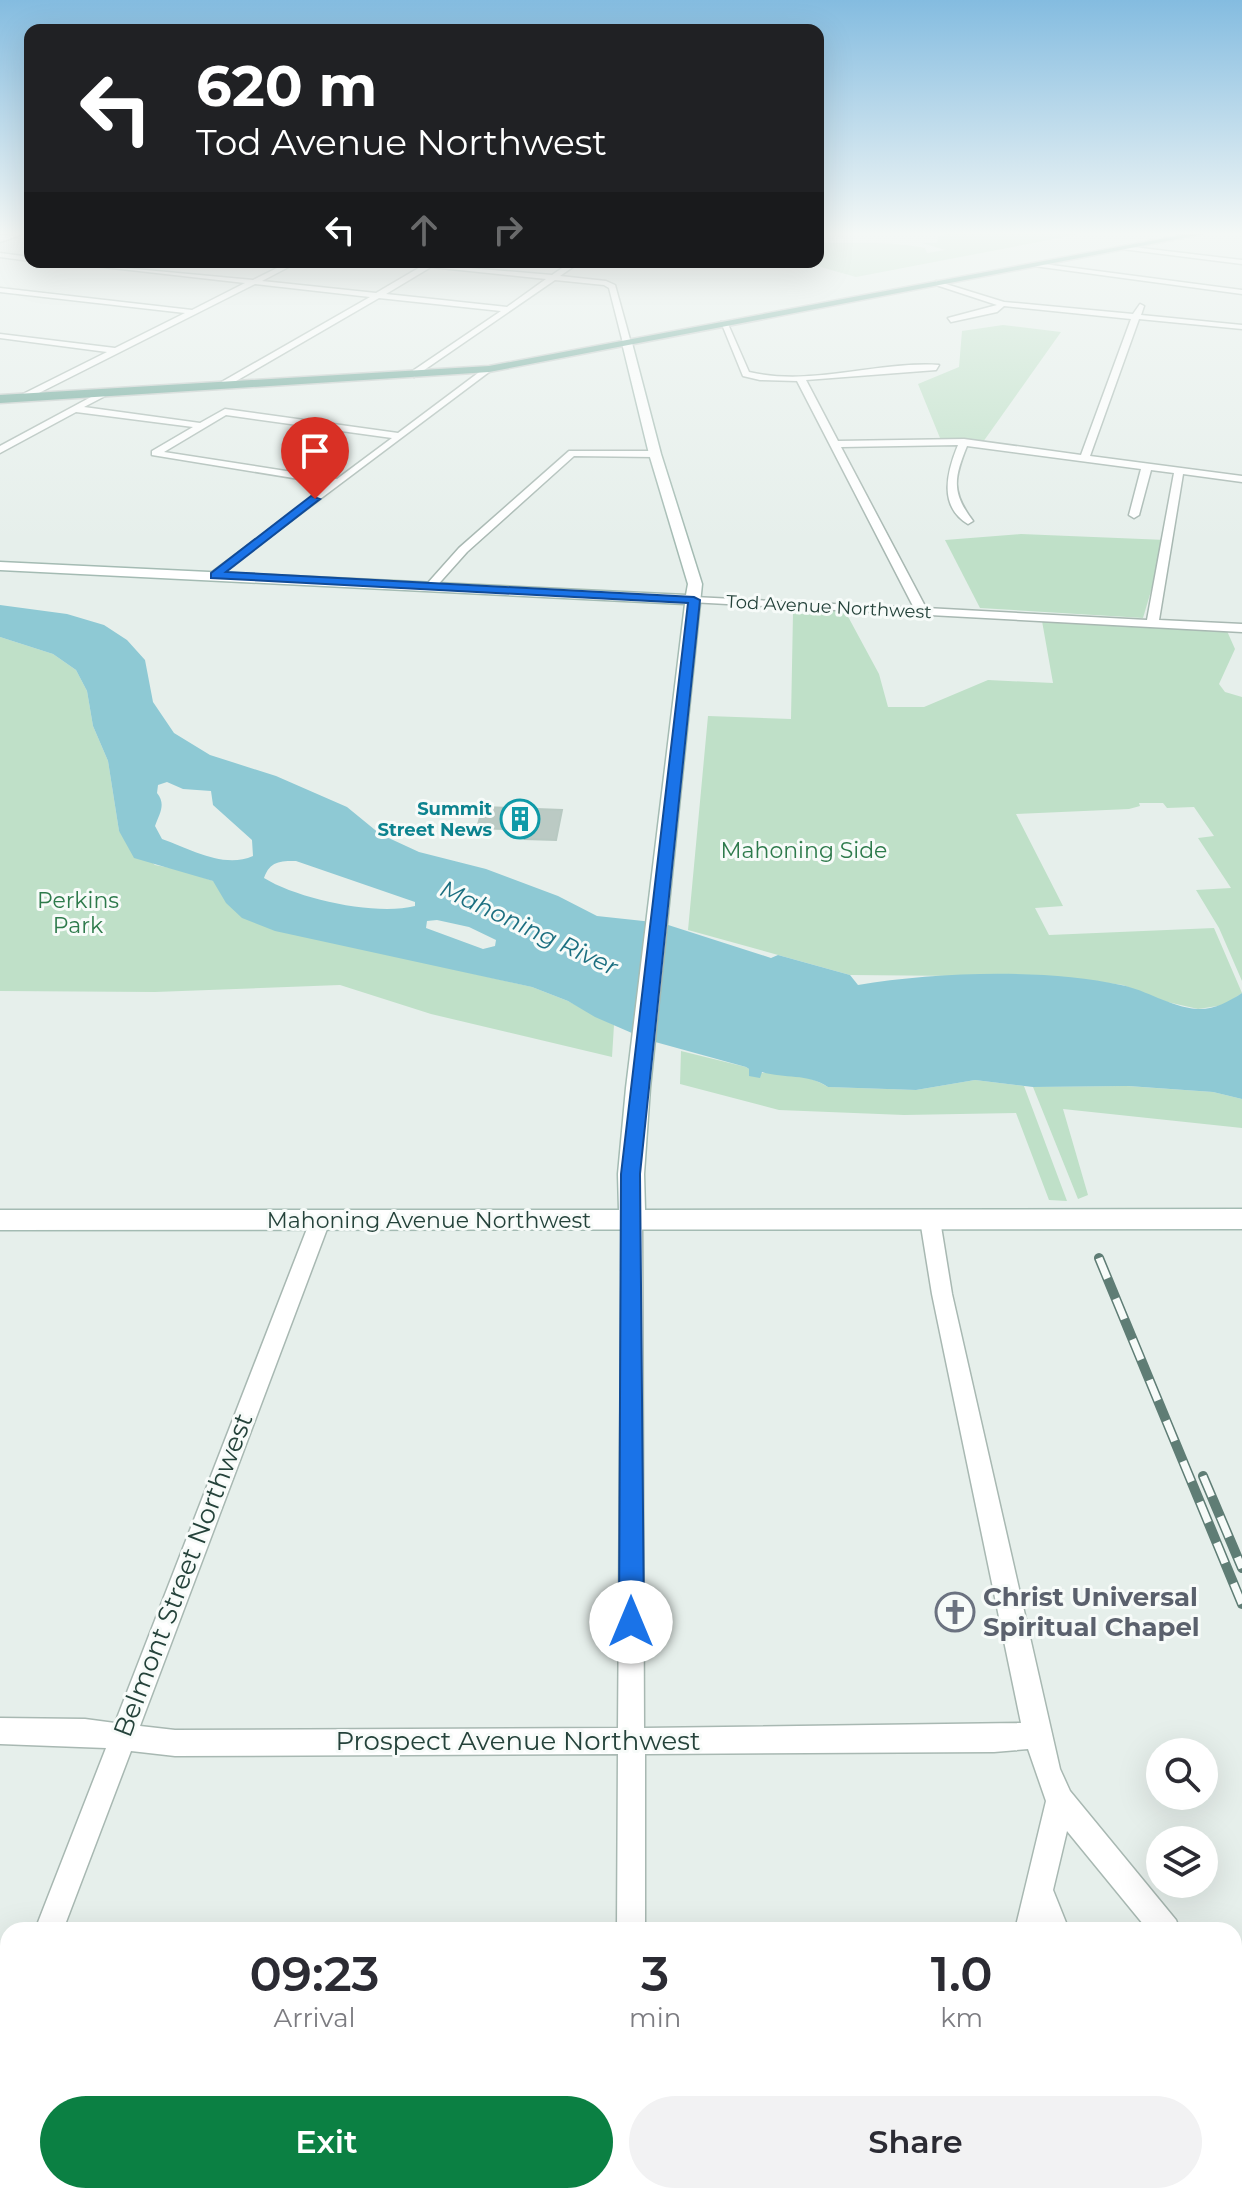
<!DOCTYPE html>
<html lang="en">
<head>
<meta charset="utf-8">
<style>
	:root { --surface:#fff; --page:#f2f2f3; --text:#2b2b33; --muted:#7c7c81; --accent:#0b8043 }
	body { margin:0; font-family:Montserrat,sans-serif; background:var(--page); color:var(--text); height:100vh; display:flex; flex-direction:column; font-size:30px; white-space:nowrap }
	* { box-sizing:border-box; margin:0 }
	p { font-size:26px; color:var(--muted) }
	.icon { flex:none; width:44px; height:44px; fill:none; stroke:currentColor; stroke-width:2; stroke-linecap:round; stroke-linejoin:round }
	.map { position:relative; flex:1; overflow:hidden }
	.side { position:absolute; left:0px; top:1922px; width:1242px; height:282px; display:flex; flex-direction:column; background:var(--surface); border-radius:24px 24px 0 0; box-shadow:0 8px 32px #0002 }
	.side>* { flex:none }
	.banner { position:absolute; left:24px; top:24px; width:800px; height:244px; border-radius:16px; box-shadow:0 8px 32px #0002; background:#202124; color:#fff; overflow:hidden }
	.buttons { position:absolute; left:1146px; top:1738px; display:grid; gap:16px }
	.buttons a { display:grid; place-items:center; width:72px; height:72px; border-radius:50%; background:var(--surface); box-shadow:0 8px 32px #0002; font-size:40px }
	.pin { position:absolute; display:grid; place-items:center; width:68px; height:68px; color:#fff; margin:-82px -34px; border-radius:50% 50% 50% 0; rotate:-45deg; box-shadow:0 0 8px #0007 }
	.pin .icon { rotate:45deg }
	.me { position:absolute; width:88px; margin:-44px; rotate:0deg; stroke-linejoin:round; filter:drop-shadow(0 0 6px #0008) }
	.turn { display:flex; align-items:center; gap:28px; height:168px; padding:0 40px; font-size:36px }
	.turn .icon { width:104px; height:104px; stroke-width:2.5 }
	.turn b { display:block; font-size:56px; line-height:68px }
	.lanes { display:flex; align-items:center; height:76px; padding:0 40px; background:#0003; justify-content:center; gap:40px; direction:ltr }
	.lanes .off { opacity:.35 }
	.eta { display:flex; justify-content:space-evenly; align-items:center; height:136px; text-align:center }
	.eta b { font-size:48px; font-weight:600; line-height:56px }
	.action { display:flex; gap:16px; margin-top:auto; padding:16px 40px }
	.action a { flex:1; height:92px; border-radius:48px; background:var(--accent); color:#fff; font-size:32px; font-weight:600; line-height:92px; text-align:center }
	.action a+a { background:var(--page); color:var(--text) }
	.map>svg:first-child { display:block }
	.green { fill:#bfe0c8 }
	.water { fill:#8ec9d4; fill-rule:evenodd }
	.building { fill:#bbcac4; stroke:#b8c9c2; stroke-width:2 }
	.lines { fill:none; stroke-linecap:round; stroke-linejoin:round }
	.minor-casing { stroke:#a8b8b2; stroke-width:3 }
	.secondary-casing { stroke:#a4bbb3; stroke-width:3 }
	.primary-casing { stroke:#c2cac8; stroke-width:3 }
	.minor { fill:#fff; fill-rule:evenodd }
	.secondary { fill:#fff; fill-rule:evenodd }
	.primary { fill:#6aa596; fill-rule:evenodd }
	.rail-casing { stroke:#5f7d75; stroke-width:10 }
	.rail { stroke:#f7fbf9; stroke-width:7; stroke-dasharray:22; stroke-linecap:butt }
	.route { fill:#1a73e8; stroke:#114b97; stroke-width:2 }
	.labels { text-anchor:middle; stroke-width:6; stroke-linejoin:round; paint-order:stroke }
	.far-street-label { font-size:18px; fill:#24423a; stroke:#f7fbf9 }
	.far-culture-label { font-size:18px; font-weight:bold; fill:#0d838f; stroke:#f7fbf9; text-anchor:end }
	.park-label { font-size:22px; fill:#2d7a4b; stroke:#f7fbf9 }
	.street-label { font-size:22px; fill:#24423a; stroke:#f7fbf9 }
	.water-label { font-size:24px; font-style:italic; fill:#1c6f80; stroke:#f7fbf9 }
	.near-street-label { font-size:26px; fill:#24423a; stroke:#f7fbf9 }
	.near-worship-label { font-size:26px; font-weight:bold; fill:#5b616d; stroke:#f7fbf9; text-anchor:start }
</style>
</head>
<body>
<div class="map">
<svg width="1242" height="2203" viewBox="0 0 1242 2203">
	<rect width="100%" height="100%" fill="#e6efeb"/>
	<g class="green">
		<path d="M944,234H1080L856,277L803,262H818V238L821,243C850,243 890,241 925,248L927,253L945,250L922,243H937L938,237Z"/>
		<polygon points="1003,325 1061,332 983,442 940,438 918,384 959,367 962,331"/>
		<polygon points="1021,534 1166,540 1143,618 980,608 945,540"/>
		<polygon points="815,609 845,611 879,674 888,707 924,707 988,680 1053,683 1042,621 1227,631 1235,649 1219,684 1225,692 1242,697 1242,981 1219,928 1196,890 1231,888 1198,838 1214,836 1194,807 1167,808 1163,803 1139,803 1140,806 1129,809 1016,814 1063,906 1035,908 1049,935 1214,928 1242,993 1224,1005 1198,1009 1163,1001 1123,985 1061,977 850,975 688,930 708,716 791,719 793,613 815,615"/>
		<polygon points="0,637 53,654 76,670 87,691 93,726 108,761 119,831 155,865 181,870 213,881 409,959 532,987 568,1001 614,1025 612,1057 431,1014 340,985 155,992 0,991"/>
		<path d="M681,1051L746,1067L749,1069V1075C772,1069 808,1074 828,1087L916,1090L975,1080L1024,1086L1067,1201L1049,1200L1016,1113L904,1115L779,1110L680,1084Z"/>
		<polygon points="1127,1086 1213,1092 1242,1099 1242,1128 1063,1109 1088,1195 1078,1199 1033,1087"/>
	</g>
	<path class="water" d="M0,605L67,614L104,625L127,640L145,660L153,702L174,733L210,755L276,776L347,807L380,834L419,852L486,869L558,896L597,916L662,923L771,958L778,955L850,975L858,985C934,972 1045,968 1121,985C1147,990 1170,1007 1197,1009C1214,1010 1228,1002 1242,993V1099L1213,1092L1128,1086L1033,1087L975,1080L916,1090L828,1087C807,1073 785,1079 762,1072L760,1078L749,1076V1069L746,1067L648,1040L595,1017L568,1001L532,987L275,931L242,918L226,903L213,881L134,858L119,831L108,761L93,726L87,691L76,670L53,654L0,637ZM167,782L183,789L211,791L213,805L252,840L253,856C224,869 190,849 162,839L155,826C160,813 166,804 157,793L158,785ZM296,861L415,902V906C376,916 298,899 264,878C270,861 280,861 296,861ZM437,920L469,927L496,940L495,946L483,949L426,928L427,921Z"/>
	<polygon class="building" points="483,807 562,810 556,840 525,839 527,830 477,828"/>
	<g class="lines">
		<defs>
			<g id="minor">
				<polygon points="1124,246 1242,260 1242,264 1122,249"/>
				<polygon points="0,253 30,257 30,261 0,257"/>
				<path d="M59,262L253,280L289,262H298L262,281L376,293L422,266L396,262L552,275L571,262H580L560,276L606,281L615,285L631,343L627,345L623,343L609,288L604,285L555,280L414,377L411,372L501,311L379,298L224,388H218V384L370,297L255,284L25,400H19V396L107,352L0,338V334L115,348L185,313L0,292V288L192,310L245,283ZM431,267L546,279L507,307L386,294Z"/>
				<polygon points="1036,263 1242,290 1242,294 1034,266"/>
				<path d="M936,281L1004,302L1133,314L1140,304L1144,306L1141,315L1242,325V329L1139,319L1090,456L1242,476V482L1183,474L1159,620L1242,624V632L690,602L688,600L694,597L914,608L797,381L760,380L743,376L721,322L728,324L749,372C812,387 877,361 939,365L936,370L806,380L838,441L964,439L1081,455L1131,319L1004,306L997,312L951,322L948,318L997,305L936,285ZM958,445C947,472 938,506 968,524L973,521C951,492 954,478 967,446L1141,469L1129,515L1134,518L1139,515L1151,470L1174,473L1147,620L926,608L841,447Z"/>
				<path d="M486,367L493,369L215,578L211,577V573L330,484L152,455V451L193,427L76,412L0,453V446L104,390L107,395L84,407L200,423L225,409L398,433ZM226,415L392,438L337,479L164,452Z"/>
				<polygon points="569,451 655,451 660,454 655,457 574,456 467,552 434,589 426,589 426,585 459,548"/>
				<polygon points="930,1213 937,1215 940,1220 952,1294 1060,1769 1070,1791 1176,1920 1180,1930 1148,1930 1067,1831 1053,1890 1069,1930 1015,1930 1046,1801 1028,1749 994,1752 645,1754 645,1930 617,1930 618,1754 175,1756 131,1751 63,1930 35,1930 106,1748 0,1744 0,1718 85,1719 115,1723 310,1221 313,1216 327,1216 330,1221 140,1726 175,1730 618,1728 622,1221 625,1216 639,1216 642,1221 644,1728 1021,1723 932,1294 920,1220 923,1215"/>
				<polygon points="1234,2005 1242,2008 1242,2045 1234,2042"/>
				<polygon points="8,2022 8,2070 0,2073 0,2025"/>
				<rect x="619" y="2196" width="32" height="7"/>
				<polygon points="963,2196 995,2196 994,2203 962,2203"/>
				<polygon points="1142,2196 1174,2196 1176,2203 1144,2203"/>
			</g>
			<g id="secondary">
				<polygon points="11,234 23,234 0,242 0,236"/>
				<polygon points="627,340 632,343 661,454 702,584 650,1088 644,1174 645,1210 1242,1209 1242,1229 0,1230 0,1210 619,1210 618,1174 626,1088 685,604 0,570 0,562 686,595 688,584 649,454 622,343"/>
			</g>
			<polygon id="primary" points="1187,234 1203,234 489,372 0,403 0,395 489,366"/>
		</defs>
		<use href="#minor" class="minor-casing"/>
		<use href="#secondary" class="secondary-casing"/>
		<use href="#primary" class="primary-casing"/>
		<use href="#minor" class="minor"/>
		<use href="#secondary" class="secondary"/>
		<use href="#primary" class="primary"/>
		<defs>
			<g id="rail">
				<polyline points="1099,1258 1242,1604"/>
				<polyline points="1203,1476 1242,1568"/>
			</g>
		</defs>
		<use href="#rail" class="rail-casing"/>
		<use href="#rail" class="rail"/>
	</g>
	<linearGradient id="sky" x2="0" y2="1"><stop stop-color="#84bce0"/><stop offset="0.43" stop-color="#f4f8f6"/><stop offset="1" stop-color="#f4f8f6" stop-opacity="0"/></linearGradient>
	<rect width="1242" height="542" fill="url(#sky)"/>
	<polygon class="route" points="311,496 320,499 226,572 694,597 700,600 640,1174 644,1622 640,1631 631,1634 622,1631 619,1622 621,1174 688,603 211,578 211,573"/>
	<defs>
		<symbol id="building-ring" viewBox="-11 -11 22 22"><circle r="9.5" fill="#f7fbf9" stroke="#0f9aa8" stroke-width="1.5"/><path d="M-4-6H4V6H1V3H-1V6H-4ZM-2.5-4.3h1.7v1.8h-1.7ZM.8-4.3h1.7v1.8H.8ZM-2.5-1h1.7V.8h-1.7ZM.8-1h1.7V.8H.8Z" fill="#0f9aa8"/></symbol>
		<symbol id="church-ring" viewBox="-11 -11 22 22"><circle r="9.5" fill="#f7fbf9" stroke="#6b7280" stroke-width="1.5"/><path d="M-1.2-6h2.4v3.5h3.3v2.4h-3.3V6h-2.4V-.1h-3.3v-2.4h3.3Z" fill="#6b7280"/></symbol>
	</defs>
	<g fill-rule="evenodd">
		<use href="#building-ring" x="498" y="797" width="44" height="44"/>
		<use href="#church-ring" x="933" y="1590" width="44" height="44"/>
	</g>
	<g class="labels">
		<g class="far-street-label">
			<text transform="translate(829 607) rotate(3)" y="6">Tod Avenue Northwest</text>
		</g>
		<g class="far-culture-label">
			<text x="492" y="815">Summit<tspan x="492" dy="21">Street News</tspan></text>
		</g>
		<g class="park-label">
			<text x="804" y="858">Mahoning Side</text>
			<text x="78" y="908">Perkins<tspan x="78" dy="25">Park</tspan></text>
		</g>
		<g class="street-label">
			<text x="429" y="1228">Mahoning Avenue Northwest</text>
		</g>
		<g class="water-label">
			<text transform="translate(529 928) rotate(25)" y="8">Mahoning River</text>
		</g>
		<g class="near-street-label">
			<text transform="translate(183 1575) rotate(-69)" y="9">Belmont Street Northwest</text>
			<text x="518" y="1750">Prospect Avenue Northwest</text>
		</g>
		<g class="near-worship-label">
			<text x="983" y="1606">Christ Universal<tspan x="983" dy="30">Spiritual Chapel</tspan></text>
		</g>
	</g>
</svg>
<div class="buttons">
<a><svg class="icon" aria-label="search" viewBox="0 0 24 24"><circle cx="10" cy="10" r="6"/><path d="M15 15l6 6"/></svg></a>
<a><svg class="icon" aria-label="layers" viewBox="0 0 24 24"><path d="M12 4l9 5-9 5-9-5zM3 14l9 5 9-5"/></svg></a>
</div>
<div class="pin" style="left:315px;top:499px;background:#d93025"><svg class="icon" aria-label="arrive" viewBox="0 0 24 24"><path d="M6 21V4h12l-3 4 3 4H6"/></svg></div>
<svg class="me" style="left:631px;top:1622px" viewBox="-20 -20 40 40"><circle r="19" fill="#fff"/><path d="M0-13L10 11 0 6-10 11z" fill="#1a73e8"/></svg>
<div class="banner">
<div class="turn"><svg class="icon" aria-label="left" viewBox="0 0 24 24"><path d="M17 20v-9H6M10 6l-5 5 5 5"/></svg><div><b>620 m</b>Tod Avenue Northwest</div></div>
<div class="lanes"><svg class="icon" aria-label="left" viewBox="0 0 24 24"><path d="M17 20v-9H6M10 6l-5 5 5 5"/></svg><svg class="icon off" aria-label="ahead" viewBox="0 0 24 24"><path d="M12 20V5M6 11l6-6 6 6"/></svg><svg class="icon off" aria-label="right" viewBox="0 0 24 24"><path d="M7 20v-9h11M14 6l5 5-5 5"/></svg></div>
</div>
<section class="side">
<div class="eta">
<div><b>09:23</b><p>Arrival</p></div>
<div><b>3</b><p>min</p></div>
<div><b>1.0</b><p>km</p></div>
</div>
<div class="action"><a>Exit</a><a>Share</a></div>
</section>
</div>
</body>
</html>
